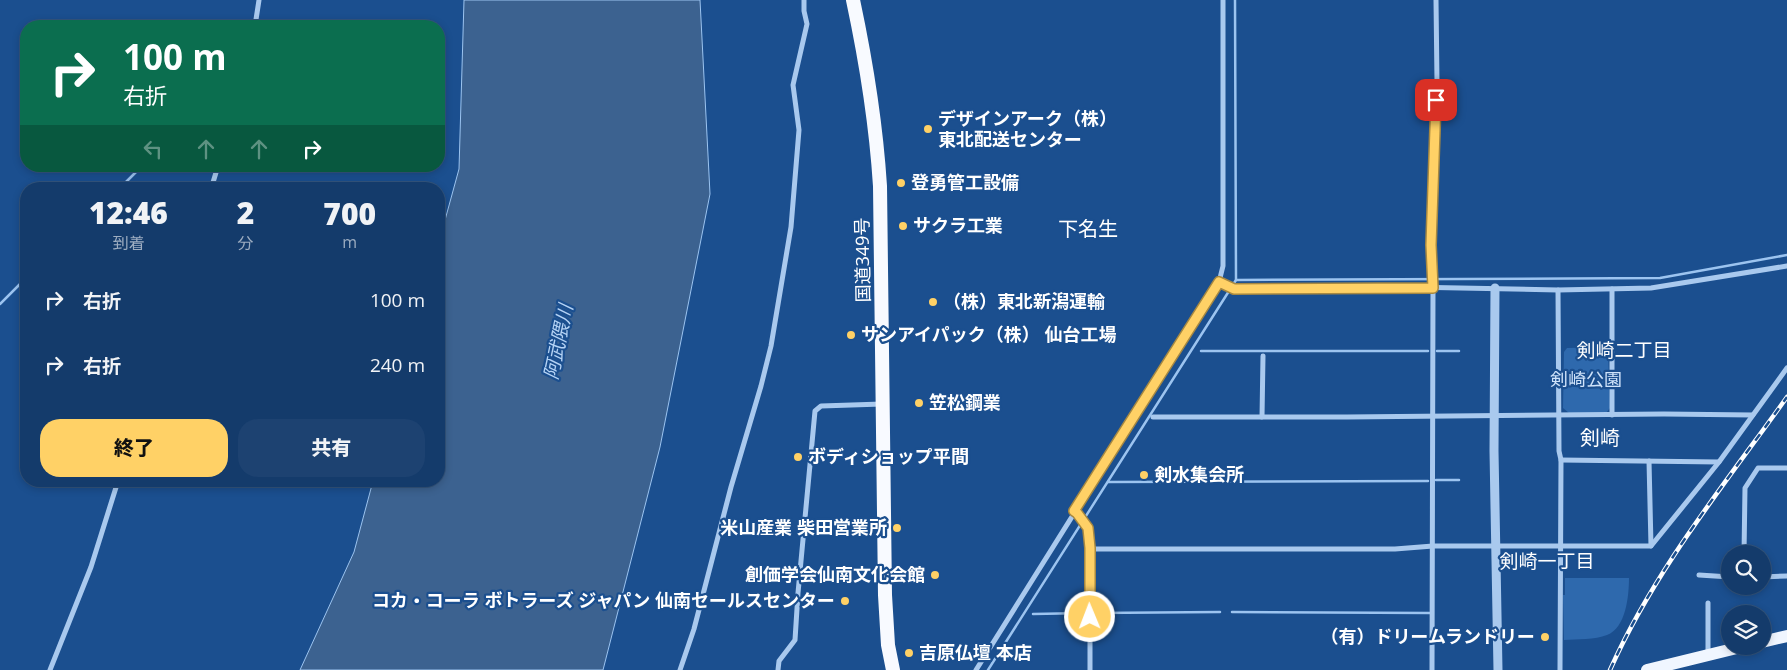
<!DOCTYPE html>
<html lang="ja">
<head>
<meta charset="utf-8">
<style>
	:root { --surface:#143b6b; --page:#1d4271; --text:#f1f3f6; --muted:#9dadc1; --line:#33557e; --accent:#ffd166 }
	body { margin:0; font-family:"Open Sans","Noto Sans JP",sans-serif; background:var(--page); color:var(--text); height:100vh; display:flex; flex-direction:column; font-size:19px; white-space:nowrap }
	* { box-sizing:border-box; margin:0 }
	p { font-size:16px; color:var(--muted) }
	.icon { flex:none; width:28px; height:28px; fill:none; stroke:currentColor; stroke-width:2; stroke-linecap:round; stroke-linejoin:round }
	.map { position:relative; flex:1; overflow:hidden }
	.panel { position:absolute; left:20px; top:182px; width:425px; height:305px; display:flex; flex-direction:column; background:var(--surface); border-radius:20px; box-shadow:0 2px 8px #0003,0 0 0 1px var(--line) }
	.panel>* { flex:none }
	.top-card { position:absolute; left:20px; top:20px; width:425px; height:152px; border-radius:20px; box-shadow:0 2px 8px #0003,0 0 0 1px var(--line); background:#0b6e4f; color:#fff; overflow:hidden }
	.controls { position:absolute; left:1721px; top:545px; display:grid; gap:10px }
	.controls a { display:grid; place-items:center; width:50px; height:50px; border-radius:50%; background:var(--surface); box-shadow:0 2px 8px #0003,0 0 0 1px var(--line); font-size:25px }
	.pin { position:absolute; display:grid; place-items:center; width:42px; height:42px; color:#fff; margin:-21px; border-radius:10px; box-shadow:0 2px 8px #0006 }
	.me { position:absolute; width:55px; margin:-28px; rotate:359deg; stroke-linejoin:round; filter:drop-shadow(0 0 4px #0008) }
	.turn { display:flex; align-items:center; gap:18px; height:105px; padding:0 20px; font-size:22px }
	.turn .icon { width:65px; height:65px; stroke-width:2.5 }
	.turn b { display:block; font-size:35px; line-height:42px }
	.lanes { display:flex; align-items:center; height:48px; padding:0 20px; background:#0003; justify-content:center; gap:25px; direction:ltr }
	.lanes .off { opacity:.35 }
	.eta { display:flex; justify-content:space-evenly; align-items:center; height:85px; text-align:center }
	.eta b { font-size:30px; font-weight:800; line-height:35px }
	.button { display:flex; gap:10px; margin-top:auto; padding:10px 20px }
	.button a { flex:1; height:58px; border-radius:20px; background:var(--accent); color:#111; font-size:20px; font-weight:800; line-height:58px; text-align:center }
	.button a+a { background:var(--page); color:var(--text) }
	ul { padding:0; list-style:none }
	li { display:flex; align-items:center; gap:15px; height:65px; padding:0 20px }
	li div { flex:1 }
	li b { display:block; font-size:19px }
	li em { font-style:normal }
	.map>svg:first-child { display:block }
	.green { fill:#2e69ad }
	.water { fill:#3c6290; stroke:#9cc4f0 }
	.lines { fill:none; stroke-linecap:round; stroke-linejoin:round }
	.stream { stroke:#9cc4f0; stroke-width:2.5 }
	.minor { stroke:#a9c9ee; stroke-width:5 }
	.tertiary { stroke:#a9c9ee; stroke-width:9 }
	.primary { stroke:#f0f6ff; stroke-width:12 }
	.trunk { stroke:#f8faff; stroke-width:14 }
	.rail-casing { stroke:#fff; stroke-width:4.5 }
	.rail { stroke:#1b4f8f; stroke-width:2.5; stroke-dasharray:8; stroke-linecap:butt }
	.route-casing { stroke:#a68842; stroke-width:12 }
	.route { stroke:#ffd166; stroke-width:9 }
	.poi-dot { fill:#ffd166; stroke:#1b4f8f; stroke-width:2 }
	.labels { text-anchor:middle; stroke-width:4.5; stroke-linejoin:round; paint-order:stroke }
	.poi-label { font-size:18px; font-weight:bold; fill:#fff; stroke:#1b4f8f; text-anchor:start }
	.street-label { font-size:18px; fill:#fff; stroke:#1b4f8f }
	.park-label { font-size:18px; fill:#cfe3fa; stroke:#1b4f8f }
	.water-label { font-size:19px; font-style:italic; fill:#b5d3f5; stroke:#1b4f8f }
	.neighbourhood-label { font-size:19px; fill:#fff; stroke:#1b4f8f }
	.quarter-label { font-size:20px; fill:#fff; stroke:#1b4f8f }
</style>
</head>
<body>
<div class="map">
<svg width="1787" height="670" viewBox="0 0 1787 670">
	<rect width="100%" height="100%" fill="#1b4f8f"/>
	<g class="green">
		<polygon points="1605,347 1608,351 1610,408 1606,413 1569,413 1563,408 1564,352 1567,348"/>
		<path d="M1565,578H1629C1629,596 1626,628 1607,635C1595,640 1577,639 1564,640L1563,595H1565Z"/>
	</g>
	<polygon class="water" points="464,0 700,0 710,194 660,447 603,670 300,670 354,552 373,481 439,481 439,242 459,169"/>
	<g class="lines">
		<g class="stream">
			<polyline points="119,189 142,166"/>
			<polyline points="1236,280 1660,278 1787,255"/>
			<polyline points="0,304 26,278"/>
			<polyline points="1201,351 1428,351"/>
			<polyline points="1437,351 1459,351"/>
			<polyline points="1436,480 1459,480"/>
			<polyline points="1108,482 1428,481"/>
			<polyline points="1232,612 1430,613"/>
			<polyline points="1095,613 1220,612"/>
			<polyline points="1033,614 1086,613"/>
			<polyline points="988,670 1236,280 1235,0"/>
		</g>
		<g class="minor">
			<polyline points="255,26 259,0"/>
			<polyline points="211,189 218,166"/>
			<polyline points="1219,282 1234,289 1408,287 1558,290 1651,288 1787,266"/>
			<polyline points="1558,290 1559,451 1561,460 1560,670"/>
			<polyline points="1612,415 1612,289"/>
			<polyline points="1153,417 1347,417 1664,414 1753,415"/>
			<polyline points="1262,417 1263,356"/>
			<polyline points="1561,460 1719,462"/>
			<polyline points="1649,461 1651,546"/>
			<polyline points="1074,511 1077,513 1088,528 1090,549 1090,670"/>
			<polyline points="1090,549 1395,549 1433,546 1651,546 1719,462 1787,368"/>
			<polyline points="1744,554 1745,488 1758,468 1787,468"/>
			<polyline points="1699,575 1730,577"/>
			<polyline points="1762,577 1787,576"/>
			<polyline points="1708,655 1708,603"/>
			<polyline points="50,670 91,567 118,481"/>
			<polyline points="680,670 694,629 731,487 761,386 771,346 791,227 799,130 793,85 807,24 804,11 804,0"/>
			<polyline points="778,670 779,661 795,640 798,593 815,411 821,406 882,404"/>
			<polyline points="976,670 1219,282 1223,266 1223,0"/>
			<polyline points="1432,670 1433,288 1431,245 1437,82 1436,0"/>
		</g>
		<polyline class="tertiary" points="1495,288 1494,451 1498,670"/>
		<g class="primary">
			<polyline points="1762,642 1787,636"/>
			<polyline points="1647,670 1745,646"/>
		</g>
		<path class="trunk" d="M853,0C866,61 876,123 880,186L885,595L888,645L893,670"/>
		<defs>
			<path id="rail" d="M1610,670C1654,571 1724,485 1787,397"/>
		</defs>
		<use href="#rail" class="rail-casing"/>
		<use href="#rail" class="rail"/>
	</g>
	<g class="lines">
		<defs>
			<polyline id="route" points="1090,617 1090,548 1088,528 1077,513 1074,511 1219,282 1234,289 1433,288 1431,245 1436,100"/>
		</defs>
		<use href="#route" class="route-casing"/>
		<use href="#route" class="route"/>
	</g>
	<g class="poi-dot">
		<circle cx="928" cy="129" r="5"/>
		<circle cx="901" cy="183" r="5"/>
		<circle cx="903" cy="226" r="5"/>
		<circle cx="933" cy="302" r="5"/>
		<circle cx="851" cy="335" r="5"/>
		<circle cx="919" cy="403" r="5"/>
		<circle cx="798" cy="457" r="5"/>
		<circle cx="1144" cy="475" r="5"/>
		<circle cx="897" cy="528" r="5"/>
		<circle cx="935" cy="575" r="5"/>
		<circle cx="845" cy="601" r="5"/>
		<circle cx="1545" cy="637" r="5"/>
		<circle cx="909" cy="653" r="5"/>
	</g>
	<g class="labels">
		<g class="poi-label">
			<text x="938" y="125">デザインアーク（株）<tspan x="938" dy="21">東北配送センター</tspan></text>
			<text x="911" y="189">登勇管工設備</text>
			<text x="913" y="232">サクラ工業</text>
			<text x="943" y="308">（株）東北新潟運輸</text>
			<text x="861" y="341">サンアイパック（株） 仙台工場</text>
			<text x="929" y="409">笠松鋼業</text>
			<text x="808" y="463">ボディショップ平間</text>
			<text x="1154" y="481">剣水集会所</text>
			<text x="887" y="534" text-anchor="end">米山産業 柴田営業所</text>
			<text x="925" y="581" text-anchor="end">創価学会仙南文化会館</text>
			<text x="835" y="607" text-anchor="end">コカ・コーラ ボトラーズ ジャパン 仙南セールスセンター</text>
			<text x="1535" y="643" text-anchor="end">（有）ドリームランドリー</text>
			<text x="919" y="659">吉原仏壇 本店</text>
		</g>
		<g class="street-label">
			<text transform="translate(863 260) rotate(-91)" y="6">国道349号</text>
		</g>
		<g class="park-label">
			<text x="1586" y="386">剣崎公園</text>
		</g>
		<g class="water-label">
			<text transform="translate(558 342) rotate(-78)" y="7">阿武隈川</text>
		</g>
		<g class="neighbourhood-label">
			<text x="1624" y="357">剣崎二丁目</text>
			<text x="1547" y="568">剣崎一丁目</text>
		</g>
		<g class="quarter-label">
			<text x="1088" y="236">下名生</text>
			<text x="1600" y="445">剣崎</text>
		</g>
	</g>
</svg>
<div class="controls">
<a><svg class="icon" aria-label="search" viewBox="0 0 24 24"><circle cx="10" cy="10" r="6"/><path d="M15 15l6 6"/></svg></a>
<a><svg class="icon" aria-label="layers" viewBox="0 0 24 24"><path d="M12 4l9 5-9 5-9-5zM3 14l9 5 9-5"/></svg></a>
</div>
<div class="pin" style="left:1436px;top:100px;background:#d93025"><svg class="icon" aria-label="arrive" viewBox="0 0 24 24"><path d="M6 21V4h12l-3 4 3 4H6"/></svg></div>
<svg class="me" style="left:1090px;top:617px" viewBox="-20 -20 40 40"><circle r="17" fill="#ffd166" stroke="#fff" stroke-width="3"/><path d="M0-11L8 9 0 5-8 9z" fill="#fff"/></svg>
<div class="top-card">
<div class="turn"><svg class="icon" aria-label="right" viewBox="0 0 24 24"><path d="M7 20v-9h11M14 6l5 5-5 5"/></svg><div><b>100 m</b>右折</div></div>
<div class="lanes"><svg class="icon off" aria-label="left" viewBox="0 0 24 24"><path d="M17 20v-9H6M10 6l-5 5 5 5"/></svg><svg class="icon off" aria-label="ahead" viewBox="0 0 24 24"><path d="M12 20V5M6 11l6-6 6 6"/></svg><svg class="icon off" aria-label="ahead" viewBox="0 0 24 24"><path d="M12 20V5M6 11l6-6 6 6"/></svg><svg class="icon" aria-label="right" viewBox="0 0 24 24"><path d="M7 20v-9h11M14 6l5 5-5 5"/></svg></div>
</div>
<section class="panel">
<div class="eta">
<div><b>12:46</b><p>到着</p></div>
<div><b>2</b><p>分</p></div>
<div><b>700</b><p>m</p></div>
</div>
<ul>
<li><svg class="icon" aria-label="right" viewBox="0 0 24 24"><path d="M7 20v-9h11M14 6l5 5-5 5"/></svg><div><b>右折</b></div><em>100 m</em></li>
<li><svg class="icon" aria-label="right" viewBox="0 0 24 24"><path d="M7 20v-9h11M14 6l5 5-5 5"/></svg><div><b>右折</b></div><em>240 m</em></li>
</ul>
<div class="button"><a>終了</a><a>共有</a></div>
</section>
</div>
</body>
</html>
